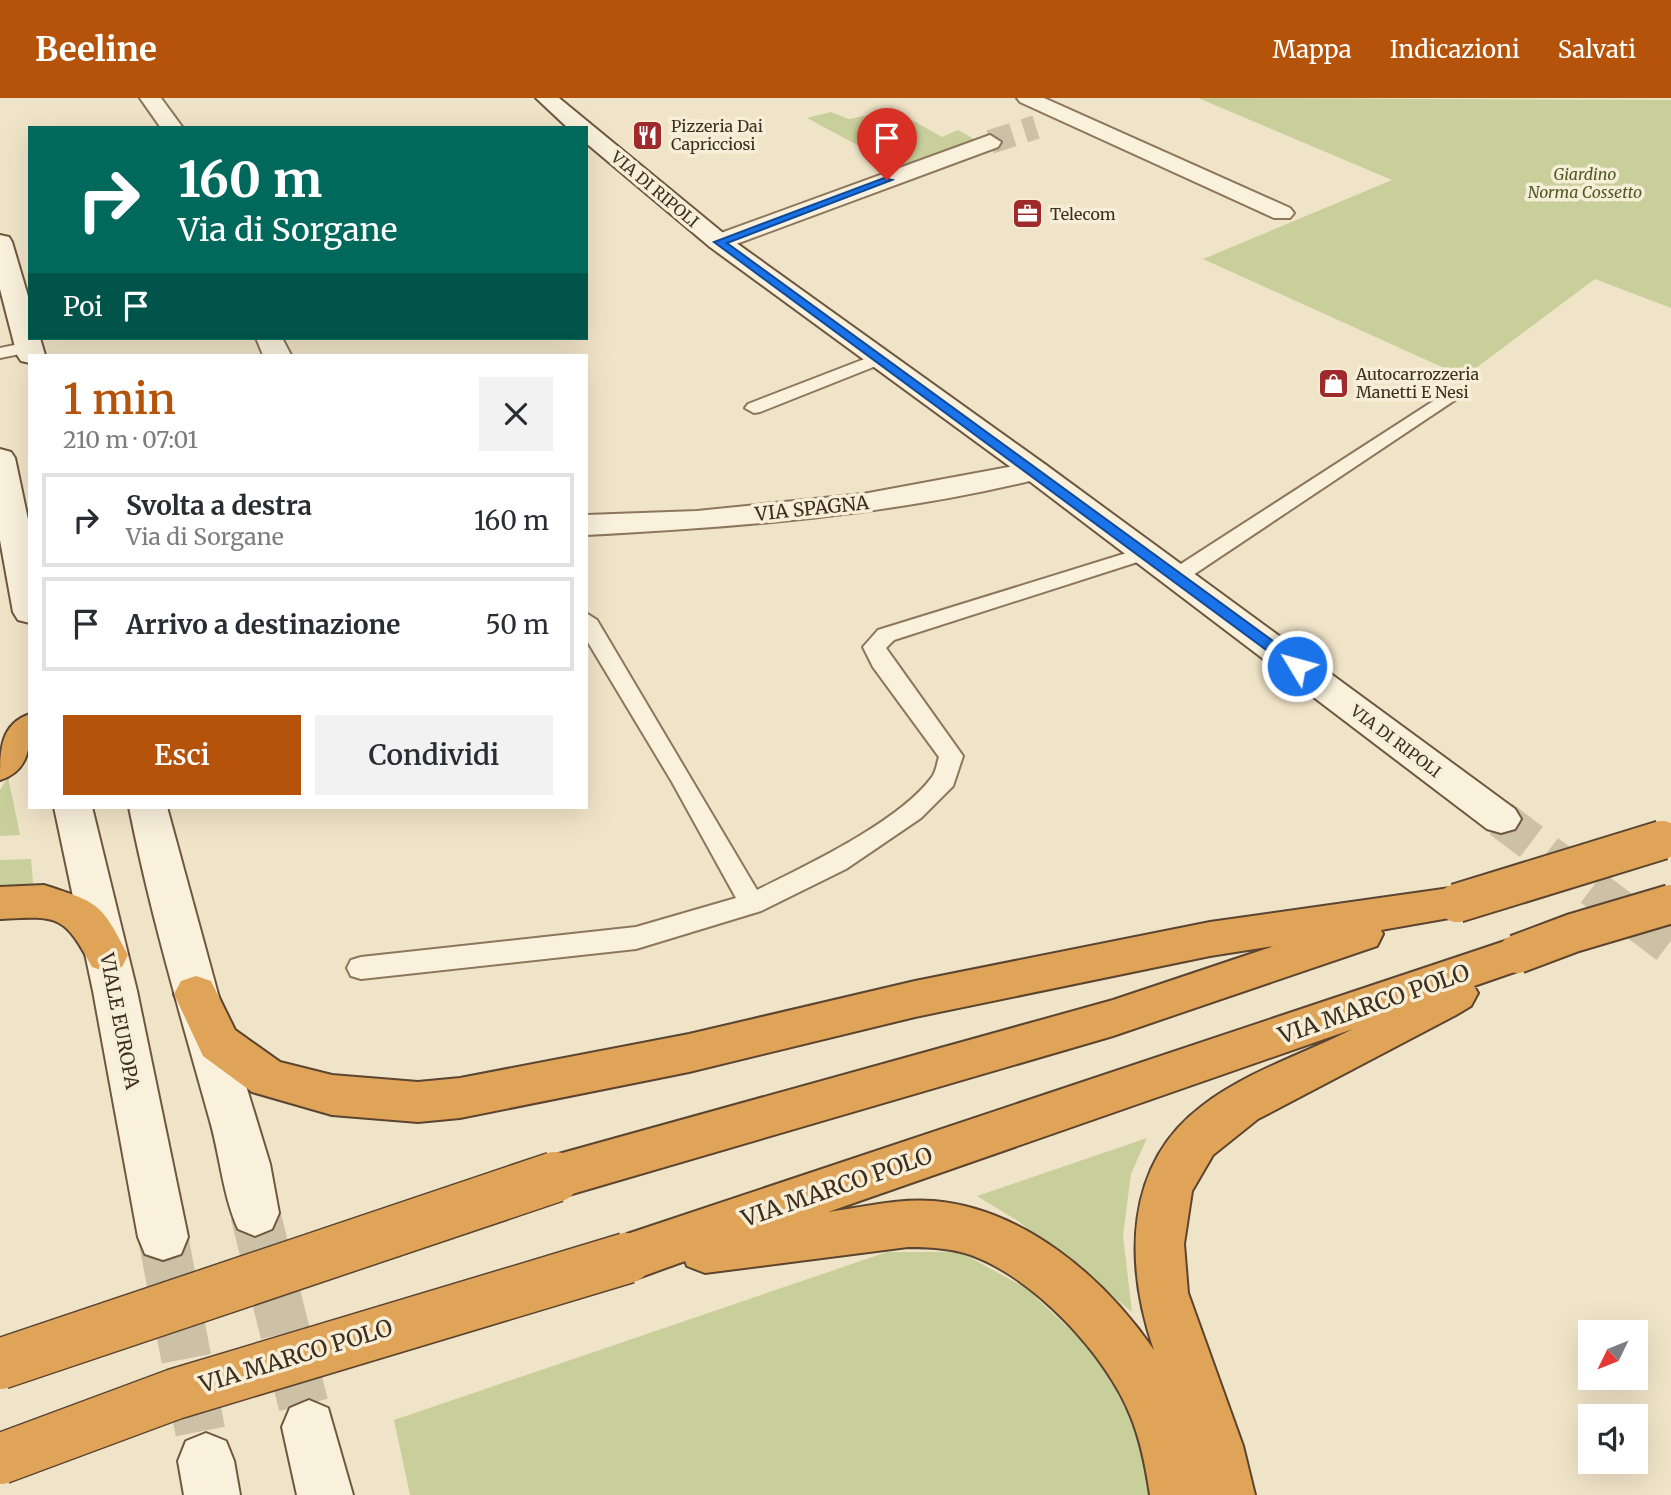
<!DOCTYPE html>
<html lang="it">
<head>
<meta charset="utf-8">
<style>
	:root { --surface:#fff; --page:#f2f2f3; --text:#2b2b33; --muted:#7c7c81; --line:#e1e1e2; --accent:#b45309 }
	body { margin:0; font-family:Merriweather,serif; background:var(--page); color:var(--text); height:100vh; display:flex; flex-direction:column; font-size:26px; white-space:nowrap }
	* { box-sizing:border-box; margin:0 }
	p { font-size:23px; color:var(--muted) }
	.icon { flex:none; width:38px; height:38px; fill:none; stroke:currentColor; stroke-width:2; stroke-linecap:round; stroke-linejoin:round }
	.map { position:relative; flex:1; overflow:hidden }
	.panel { position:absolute; left:28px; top:256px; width:560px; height:455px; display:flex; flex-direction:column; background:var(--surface); border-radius:0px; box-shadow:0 7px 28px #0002 }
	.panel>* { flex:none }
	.banner { position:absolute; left:28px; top:28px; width:560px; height:214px; border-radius:0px; box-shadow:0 7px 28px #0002; background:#00695c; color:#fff; overflow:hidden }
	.needle { width:46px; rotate:227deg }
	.fabs { position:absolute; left:1578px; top:1222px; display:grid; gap:14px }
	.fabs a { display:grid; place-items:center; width:70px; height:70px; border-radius:0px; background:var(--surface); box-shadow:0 7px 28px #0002; font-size:35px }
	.pin { position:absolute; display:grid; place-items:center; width:60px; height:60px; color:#fff; margin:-72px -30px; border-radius:50% 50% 50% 0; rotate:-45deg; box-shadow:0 0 7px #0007 }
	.pin .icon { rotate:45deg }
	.me { position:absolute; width:77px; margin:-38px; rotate:307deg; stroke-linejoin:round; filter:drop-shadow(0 0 5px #0008) }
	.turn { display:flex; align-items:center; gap:24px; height:147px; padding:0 35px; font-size:32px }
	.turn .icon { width:91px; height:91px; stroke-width:2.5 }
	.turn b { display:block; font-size:49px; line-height:60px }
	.then { display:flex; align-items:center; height:66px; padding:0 35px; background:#0003; gap:14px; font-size:26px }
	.round { display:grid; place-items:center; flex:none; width:74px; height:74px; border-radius:0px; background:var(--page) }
	.head { display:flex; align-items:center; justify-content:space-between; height:119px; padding:0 35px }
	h1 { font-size:42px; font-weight:600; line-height:52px; color:var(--accent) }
	.cta { display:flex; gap:14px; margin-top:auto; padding:14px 35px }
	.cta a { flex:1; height:80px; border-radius:0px; background:var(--accent); color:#fff; font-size:28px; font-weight:600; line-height:80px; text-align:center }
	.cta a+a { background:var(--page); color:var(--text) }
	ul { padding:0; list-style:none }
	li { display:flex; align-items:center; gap:21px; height:94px; margin:0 14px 10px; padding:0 21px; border:4px solid var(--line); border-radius:0px }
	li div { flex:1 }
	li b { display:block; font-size:26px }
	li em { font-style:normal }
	header { display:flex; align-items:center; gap:42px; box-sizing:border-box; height:98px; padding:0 35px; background:var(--accent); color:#fff }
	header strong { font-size:33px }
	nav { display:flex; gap:38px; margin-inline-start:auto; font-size:24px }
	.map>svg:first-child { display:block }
	.green { fill:#c9cf9b }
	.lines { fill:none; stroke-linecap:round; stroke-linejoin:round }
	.street-tunnel { stroke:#ccc0a6; stroke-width:24; stroke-dasharray:24 12; stroke-linecap:butt }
	.secondary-tunnel-far1 { stroke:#ccc0a6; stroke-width:38; stroke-dasharray:38 19; stroke-linecap:butt }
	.secondary-tunnel { stroke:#ccc0a6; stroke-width:50; stroke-dasharray:50 24; stroke-linecap:butt }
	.lane-casing { stroke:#8d765c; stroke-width:4 }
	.street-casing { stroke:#8d765c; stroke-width:4 }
	.secondary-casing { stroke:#6f573f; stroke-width:4 }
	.highway-casing { stroke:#5b4430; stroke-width:4 }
	.lane { fill:#faf1dc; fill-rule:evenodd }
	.street { fill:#faf1dc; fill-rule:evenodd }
	.secondary { fill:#faf1dc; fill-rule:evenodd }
	.highway { fill:#e0a458; fill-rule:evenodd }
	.highway-bridge-far1-casing { stroke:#5b4430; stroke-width:42; stroke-linecap:butt }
	.highway-bridge-casing { stroke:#5b4430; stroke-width:53; stroke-linecap:butt }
	.highway-bridge-far1 { stroke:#e0a458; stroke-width:38 }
	.highway-bridge { stroke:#e0a458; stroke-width:50 }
	.route { fill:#1a73e8; stroke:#114b97; stroke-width:2 }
	.labels { text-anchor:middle; stroke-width:7; stroke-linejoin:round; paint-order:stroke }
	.far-poi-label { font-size:16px; fill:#3d2e20; stroke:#f7eed8; text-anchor:start }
	.far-park-label { font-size:16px; font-style:italic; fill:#4d5a26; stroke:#f7eed8 }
	.far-street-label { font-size:16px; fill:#3d2e20; stroke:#f7eed8 }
	.street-label { font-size:19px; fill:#3d2e20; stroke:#f7eed8 }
	.near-street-label { font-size:23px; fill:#3d2e20; stroke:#f7eed8 }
</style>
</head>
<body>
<header>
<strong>Beeline</strong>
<nav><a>Mappa</a><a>Indicazioni</a><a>Salvati</a></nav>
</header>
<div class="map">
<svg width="1671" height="1397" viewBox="0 0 1671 1397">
	<rect width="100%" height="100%" fill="#f0e4c8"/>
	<g class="green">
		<polygon points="1198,0 1671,2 1671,210 1595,181 1464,279 1203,161 1392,82"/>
		<polygon points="894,12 942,39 958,32 976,42 898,69 807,20 831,14 849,21"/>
		<polygon points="8,679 20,737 0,738 0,692"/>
		<polygon points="31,761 34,796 0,797 0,762"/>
		<polygon points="1147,1040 1131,1076 1123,1138 1132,1214 1018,1123 977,1098"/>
		<polygon points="887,1154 960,1154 1026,1190 1097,1257 1133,1325 1154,1397 410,1397 394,1322"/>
	</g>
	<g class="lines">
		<polyline class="street-tunnel" points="990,44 1036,29"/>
		<polyline class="secondary-tunnel-far1" points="1501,721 1671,849"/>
		<g class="secondary-tunnel">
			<polyline points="255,1115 309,1329"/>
			<polyline points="163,1139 206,1363"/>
		</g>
		<defs>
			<g id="lane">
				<polygon points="29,244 38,249 35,253 0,260 0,250"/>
				<polygon points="880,255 889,260 886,264 760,314 754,315 745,310 748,306"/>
				<polygon points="1452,291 1461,296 1458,300 1184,483 1170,483 1167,478 1170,473"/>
				<path d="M1146,449L1156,455L1153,459L894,542L886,550L963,658L953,688L921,720L846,771L761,813L636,851L361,881L351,878L347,870L351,862L361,859L636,829L736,800L672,684L586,541V515L597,522L757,792C807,767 899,724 932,679C936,674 937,665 939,659L873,569L863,549L878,532Z"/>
			</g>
			<g id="street">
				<polygon points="140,0 161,0 183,30 161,30"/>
				<polygon points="1017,0 1044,0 1290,110 1294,115 1290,120 1274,120 1020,4"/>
				<polygon points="990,37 1001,44 998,49 728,149 710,149 707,144 710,139"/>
				<polygon points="256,240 282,240 291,257 263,257"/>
				<path d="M1035,364L1046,367L1050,373L1046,379C896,417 740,429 586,437V417L697,413L863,396Z"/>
			</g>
			<g id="secondary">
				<polygon points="536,0 559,0 728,139 1046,367 1515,711 1521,721 1515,731 1501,735 1487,731 1024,379 710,149 586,45 586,30 568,30"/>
				<polygon points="0,137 9,139 12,144 30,205 30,240 40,240 45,257 30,257 30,265 21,263 17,257 0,191"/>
				<polygon points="0,351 11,354 15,360 30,431 30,525 18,522 13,514 0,442"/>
				<polygon points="54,709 92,709 137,893 188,1139 181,1156 163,1162 145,1156 138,1139 93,893"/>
				<path d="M129,709H167L218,896L270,1066L279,1115L272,1131L255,1138L238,1131C223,1098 220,1058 210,1023C181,919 150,815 129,709Z"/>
				<polygon points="309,1302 328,1310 353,1397 297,1397 282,1329 290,1310"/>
				<polygon points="206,1335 226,1343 234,1363 240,1397 184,1397 178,1363 186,1343"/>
			</g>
			<g id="highway">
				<path d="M30,616C30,644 32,672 0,682C0,653 0,626 30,616Z"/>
				<path d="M44,787C100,805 101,805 128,857L122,869L107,874L92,869C64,816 58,818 0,821V789Z"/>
				<polygon points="1457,789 1472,794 1478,805 1472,816 1381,832 1383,836 1377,848 1113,938 555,1101 538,1095 531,1079 538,1063 555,1057 1113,902 1274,848 1210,858 915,919 689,974 460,1020 418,1024 332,1017 252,994 203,958 174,896 181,883 196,878 211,883 235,932 280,964 332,977 418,984 460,980 689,936 915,883 1210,824"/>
				<path d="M1517,839L1532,844L1538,856L1532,868L1474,888L1478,895L1471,908L1456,917L1258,1021L1213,1057L1192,1093L1184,1146L1188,1195L1243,1348L1255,1397H1150C1146,1370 1141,1344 1131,1319C1107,1257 1034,1180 971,1157C951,1150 929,1149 908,1149L705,1175L687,1168L685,1163L627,1184L609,1177L602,1160L609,1143L627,1136ZM1353,931C1303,956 1246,974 1202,1008C1123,1067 1125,1168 1154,1252C1104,1180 1025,1111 934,1103C899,1100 863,1109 828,1114Z"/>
			</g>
		</defs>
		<use href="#lane" class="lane-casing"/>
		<use href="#street" class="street-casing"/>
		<use href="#secondary" class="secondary-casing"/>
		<use href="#highway" class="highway-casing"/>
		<use href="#lane" class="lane"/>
		<use href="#street" class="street"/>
		<use href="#secondary" class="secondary"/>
		<use href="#highway" class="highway"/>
		<defs>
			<g id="highway-bridge-far1">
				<polyline points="1457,805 1662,742"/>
				<polyline points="1517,856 1573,835 1671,806"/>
			</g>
			<g id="highway-bridge">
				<polyline points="0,1266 555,1079"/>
				<polyline points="0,1361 175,1296 627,1160"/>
			</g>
		</defs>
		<use href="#highway-bridge-far1" class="highway-bridge-far1-casing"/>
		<use href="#highway-bridge" class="highway-bridge-casing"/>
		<use href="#highway-bridge-far1" class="highway-bridge-far1"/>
		<use href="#highway-bridge" class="highway-bridge"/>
	</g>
	<polygon class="route" points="884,80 892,82 727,145 1302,564 1302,571 1292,571 714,144"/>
	<defs>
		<symbol id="restaurant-square" viewBox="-11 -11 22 22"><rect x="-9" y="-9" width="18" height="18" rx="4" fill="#9e2a2b" stroke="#f7eed8"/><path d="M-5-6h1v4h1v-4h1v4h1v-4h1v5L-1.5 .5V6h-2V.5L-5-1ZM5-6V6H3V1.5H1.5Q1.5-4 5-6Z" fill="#fff"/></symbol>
		<symbol id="office-square" viewBox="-11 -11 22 22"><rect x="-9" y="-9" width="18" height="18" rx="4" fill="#9e2a2b" stroke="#f7eed8"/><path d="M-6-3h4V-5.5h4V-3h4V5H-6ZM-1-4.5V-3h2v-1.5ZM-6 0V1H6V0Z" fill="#fff"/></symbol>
		<symbol id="shop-square" viewBox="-11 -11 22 22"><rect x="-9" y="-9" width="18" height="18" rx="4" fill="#9e2a2b" stroke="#f7eed8"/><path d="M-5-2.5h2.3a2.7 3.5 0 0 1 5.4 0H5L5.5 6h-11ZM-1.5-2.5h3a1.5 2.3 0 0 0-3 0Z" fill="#fff"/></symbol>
	</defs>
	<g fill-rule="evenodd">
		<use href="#restaurant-square" x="630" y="20" width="35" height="35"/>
		<use href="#office-square" x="1010" y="98" width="35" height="35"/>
		<use href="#shop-square" x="1316" y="268" width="35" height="35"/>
	</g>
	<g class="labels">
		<g class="far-poi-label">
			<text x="671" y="34">Pizzeria Dai<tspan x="671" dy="18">Capricciosi</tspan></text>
			<text x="1050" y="122">Telecom</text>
			<text x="1356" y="282">Autocarrozzeria<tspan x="1356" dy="18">Manetti E Nesi</tspan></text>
		</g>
		<g class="far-park-label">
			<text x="1585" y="82">Giardino<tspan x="1585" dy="18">Norma Cossetto</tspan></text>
		</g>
		<g class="far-street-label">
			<text transform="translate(655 91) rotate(40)" y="6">VIA DI RIPOLI</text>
			<text transform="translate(1396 643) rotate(37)" y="6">VIA DI RIPOLI</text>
		</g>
		<g class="street-label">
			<text transform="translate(812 410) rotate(-6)" y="7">VIA SPAGNA</text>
			<text transform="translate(120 923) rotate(79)" y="7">VIALE EUROPA</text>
		</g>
		<g class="near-street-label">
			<text transform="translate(1374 906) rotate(-19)" y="8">VIA MARCO POLO</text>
			<text transform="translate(837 1089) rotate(-19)" y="8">VIA MARCO POLO</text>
			<text transform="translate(296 1258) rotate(-17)" y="8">VIA MARCO POLO</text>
		</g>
	</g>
</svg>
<div class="fabs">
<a><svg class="needle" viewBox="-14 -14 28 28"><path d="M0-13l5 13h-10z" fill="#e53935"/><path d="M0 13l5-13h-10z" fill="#7c7c81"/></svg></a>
<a><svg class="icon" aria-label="sound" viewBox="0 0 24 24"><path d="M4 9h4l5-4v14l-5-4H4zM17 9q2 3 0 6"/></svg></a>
</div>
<div class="pin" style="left:887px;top:82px;background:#d93025"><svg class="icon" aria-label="arrive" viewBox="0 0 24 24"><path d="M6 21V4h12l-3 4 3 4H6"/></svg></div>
<svg class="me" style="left:1297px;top:568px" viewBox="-20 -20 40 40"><circle r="17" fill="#1a73e8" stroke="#fff" stroke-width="3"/><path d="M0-11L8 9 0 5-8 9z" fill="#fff"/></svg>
<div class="banner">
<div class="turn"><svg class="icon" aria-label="right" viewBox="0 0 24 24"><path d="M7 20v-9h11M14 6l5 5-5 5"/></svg><div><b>160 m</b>Via di Sorgane</div></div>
<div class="then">Poi<svg class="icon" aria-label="arrive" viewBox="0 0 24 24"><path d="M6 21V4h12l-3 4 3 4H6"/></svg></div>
</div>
<section class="panel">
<div class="head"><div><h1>1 min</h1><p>210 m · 07:01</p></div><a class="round"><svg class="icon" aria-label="close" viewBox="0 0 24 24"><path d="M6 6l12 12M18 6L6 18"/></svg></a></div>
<ul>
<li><svg class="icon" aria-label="right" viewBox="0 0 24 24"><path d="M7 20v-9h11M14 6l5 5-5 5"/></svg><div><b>Svolta a destra</b><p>Via di Sorgane</p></div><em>160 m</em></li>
<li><svg class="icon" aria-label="arrive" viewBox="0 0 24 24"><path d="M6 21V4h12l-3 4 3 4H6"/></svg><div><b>Arrivo a destinazione</b></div><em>50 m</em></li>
</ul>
<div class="cta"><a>Esci</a><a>Condividi</a></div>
</section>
</div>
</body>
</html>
